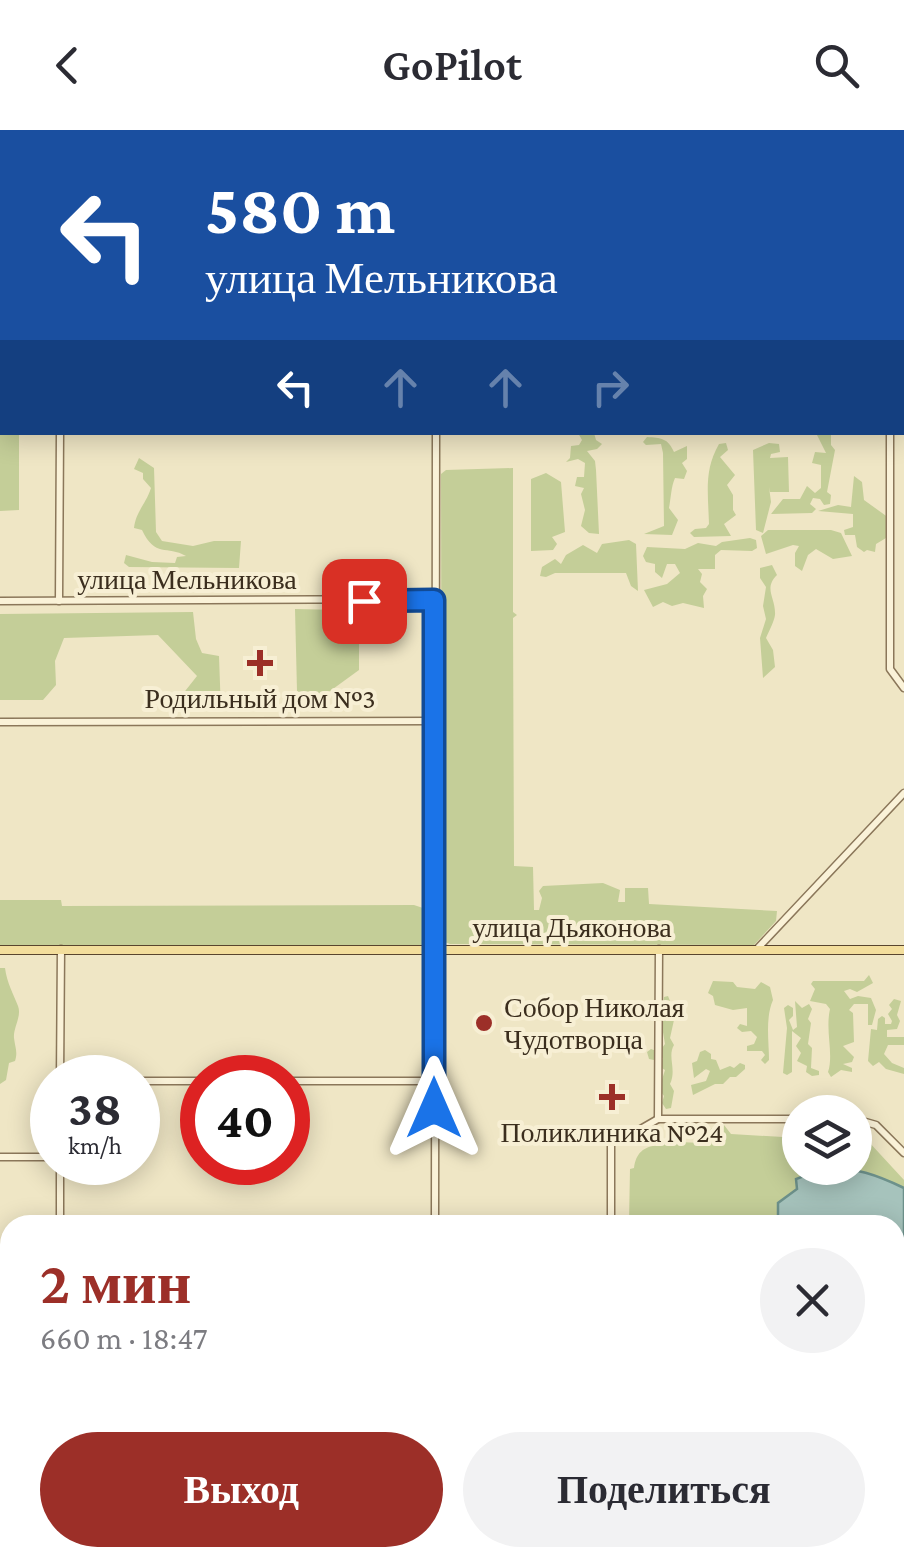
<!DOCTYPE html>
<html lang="ru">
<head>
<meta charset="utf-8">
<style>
	:root { --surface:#fff; --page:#f2f2f3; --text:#2b2b33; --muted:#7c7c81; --accent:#9c2f28 }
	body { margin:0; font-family:"Crimson Pro",serif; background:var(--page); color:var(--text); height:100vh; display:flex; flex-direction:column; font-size:38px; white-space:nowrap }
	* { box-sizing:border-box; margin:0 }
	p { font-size:32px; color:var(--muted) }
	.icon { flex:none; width:55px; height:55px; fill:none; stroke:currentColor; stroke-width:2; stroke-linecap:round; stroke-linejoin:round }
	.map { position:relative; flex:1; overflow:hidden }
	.drawer { position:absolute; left:0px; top:1085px; width:905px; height:352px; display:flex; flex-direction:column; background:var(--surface); border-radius:30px 30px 0 0; box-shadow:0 5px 25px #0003 }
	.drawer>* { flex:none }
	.top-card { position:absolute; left:0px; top:0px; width:905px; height:305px; box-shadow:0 5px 25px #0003; background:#1a4fa0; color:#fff; overflow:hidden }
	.controls { position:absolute; left:782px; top:965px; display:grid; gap:20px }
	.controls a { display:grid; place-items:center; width:90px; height:90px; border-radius:50%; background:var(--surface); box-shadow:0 5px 25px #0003; font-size:50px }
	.speed { position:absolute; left:30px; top:925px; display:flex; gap:20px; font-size:50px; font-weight:700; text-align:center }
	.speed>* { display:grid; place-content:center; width:130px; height:130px; border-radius:50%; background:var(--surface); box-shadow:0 5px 25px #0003; line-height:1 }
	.speed small { font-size:25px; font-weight:400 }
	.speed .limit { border:15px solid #d22; background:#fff; color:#111 }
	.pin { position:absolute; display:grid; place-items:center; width:85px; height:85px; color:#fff; margin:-42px; border-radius:20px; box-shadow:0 5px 15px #0006 }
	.me { position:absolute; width:110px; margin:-55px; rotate:0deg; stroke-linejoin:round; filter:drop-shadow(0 0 8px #0008) }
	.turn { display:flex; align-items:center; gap:35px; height:210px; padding:0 40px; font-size:45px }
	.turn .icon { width:130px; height:130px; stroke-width:2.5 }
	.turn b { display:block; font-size:70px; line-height:85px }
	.lanes { display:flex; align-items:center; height:95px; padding:0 40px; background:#0003; justify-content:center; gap:50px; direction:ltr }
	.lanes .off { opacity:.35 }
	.round { display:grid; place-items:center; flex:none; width:105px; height:105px; border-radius:52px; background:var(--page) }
	.summary { display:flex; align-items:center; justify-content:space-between; height:170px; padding:0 40px }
	h1 { font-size:60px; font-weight:600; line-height:75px; color:var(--accent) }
	.primary-button { display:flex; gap:20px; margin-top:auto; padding:20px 40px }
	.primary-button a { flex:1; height:115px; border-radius:60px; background:var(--accent); color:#fff; font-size:40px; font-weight:600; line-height:115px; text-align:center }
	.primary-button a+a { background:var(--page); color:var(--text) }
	header { display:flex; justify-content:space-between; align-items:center; height:130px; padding:0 40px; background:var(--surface); font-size:45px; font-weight:600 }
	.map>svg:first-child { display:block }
	.green { fill:#c4ce98 }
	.water { fill:#a6c3bc; stroke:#6d918b; stroke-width:2.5 }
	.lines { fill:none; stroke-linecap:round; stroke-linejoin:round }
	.minor-casing { stroke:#8b775a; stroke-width:9 }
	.major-casing { stroke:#59452e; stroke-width:10 }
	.minor { stroke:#faf2d8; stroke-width:6 }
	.major { stroke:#f3de9c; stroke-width:8 }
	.rail-casing { stroke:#3b2e1e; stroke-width:6 }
	.rail { stroke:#f7efd4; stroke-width:2.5; stroke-dasharray:8; stroke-linecap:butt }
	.route-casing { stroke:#114b97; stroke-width:25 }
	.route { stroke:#1a73e8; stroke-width:18 }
	.poi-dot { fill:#9c2f28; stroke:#f7efd4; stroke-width:4 }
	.labels { text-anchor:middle; stroke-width:8; stroke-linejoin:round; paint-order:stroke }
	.street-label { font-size:28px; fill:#3b2e1e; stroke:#f7efd4 }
	.poi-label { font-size:28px; fill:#3b2e1e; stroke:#f7efd4 }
</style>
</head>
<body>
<header><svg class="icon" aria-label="back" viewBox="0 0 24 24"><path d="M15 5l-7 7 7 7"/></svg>GoPilot<svg class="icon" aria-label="search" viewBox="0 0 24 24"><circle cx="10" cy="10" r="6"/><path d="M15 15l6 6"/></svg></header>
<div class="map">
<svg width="904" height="1437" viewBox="0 0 904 1437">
	<rect width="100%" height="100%" fill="#efe6c5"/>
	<g class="green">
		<polygon points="0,302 19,303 19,380 0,381"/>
		<polygon points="578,303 594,303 596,310 602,314 597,319 587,321 595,331 596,340 599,404 589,403 581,396 585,380 581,364 584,358 575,356 577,347 584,347 585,333 578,329 566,332 570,328 571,316 579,315 582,310"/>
		<polygon points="816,303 831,303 831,315 835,320 827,362 831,365 830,374 824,375 820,369 813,368 810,374 816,379 812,383 771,384 783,369 800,369 807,356 815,363 821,358 821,335 812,333 815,322 826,323"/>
		<path d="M647,307C661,308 668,308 674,322L687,316V329L682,333L687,341L684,349L675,348C671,357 671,368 669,378L678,390L672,405L644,404L664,396L663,323L661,314L646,315L643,312Z"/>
		<path d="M726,313L728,320L720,327L735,345L727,355L733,365V380L736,385L724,394L731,406L694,407L690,403L695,399L706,398L709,394C708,362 704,340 719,314Z"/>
		<polygon points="769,313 779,314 780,322 771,324 770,328 788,327 789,362 770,362 769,357 771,372 763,403 756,400 753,320"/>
		<path d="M139,328L154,338L156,402L162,411L193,416L214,411H241L239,438L129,437L124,433L126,425L152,432L175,433L177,427L186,426C167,415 155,428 142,400L134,398C136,381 146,374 151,358L143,349V343L134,339Z"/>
		<polygon points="513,338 513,482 517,485 513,488 514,736 533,737 534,780 539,780 542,768 539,761 543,756 603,753 620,760 618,772 625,772 625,758 648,758 649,774 777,781 776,791 754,815 450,814 442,811 441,344 446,340"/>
		<polygon points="546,343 561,352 565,402 552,407 557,414 553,420 531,421 531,349"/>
		<polygon points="854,346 862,352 864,370 889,388 886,408 876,414 875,422 867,420 864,422 857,417 855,405 845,405 844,400 853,397 853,384 818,381 838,375 851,377"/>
		<polygon points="768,400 831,400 841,403 852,426 833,429 816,419 808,425 802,441 795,436 795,423 799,416 793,415 766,424 761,406"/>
		<polygon points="750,408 756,410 757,418 752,421 721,420 715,425 715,439 698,439 702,444 700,452 707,459 703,466 704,478 683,473 672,476 663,472 653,477 644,460 667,454 680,443 675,434 667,434 662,448 655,442 655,434 646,432 643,426 647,417 685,419 698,413 716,416 722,412"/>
		<polygon points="629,410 636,414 638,461 631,456 626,443 555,443 546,447 540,446 542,437 555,429 561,434 566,425 583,415 597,423 602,414"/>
		<path d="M772,435L777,445C763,459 776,468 775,485C774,492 769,501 766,508L773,520L775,537L763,548L760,508L766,489L763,476L766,457L760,448V438Z"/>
		<polygon points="295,479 341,480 359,500 359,540 315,572 297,561"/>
		<polygon points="193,482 196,509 202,523 219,526 221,582 203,579 182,565 197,546 158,505 64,508 55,531 56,555 43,570 0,570 0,484"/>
		<polygon points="0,770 61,770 62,776 414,775 429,780 429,808 423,815 0,816"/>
		<path d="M0,838H5C7,853 13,863 18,876C22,886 13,898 14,908C15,917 18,922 15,931L9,933L6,950L0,954Z"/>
		<path d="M869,845L873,853L857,862L850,859L844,861L850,869L858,866L871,868L876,880L872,895H868V874H854L849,880L853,883L854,912L843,916L854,927L852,932L843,934L852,938V942L841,940L831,947L828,942C834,924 825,901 830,879L826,874L810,871L815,859L811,854L813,851H864Z"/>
		<path d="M713,851L733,852L737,857L755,859L761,852L770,857L773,870C765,888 769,912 769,930L765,934L761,930L765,925L762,921H747V916L754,914L757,907L751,901L742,902L737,898L740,894L747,896V878L733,880L715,875L713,866L708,863Z"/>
		<path d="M668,866L670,871L665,878L674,890L670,908L674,915C667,927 677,939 670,954L674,961L671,978L666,979L662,973L664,966L659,959L665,940L660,937L663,928L658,926L654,930L649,929L647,922L651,919L659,922L665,914L660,885L663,882L664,867Z"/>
		<polygon points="894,869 901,871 897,885 900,891 897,899 887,900 887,907 904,907 904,915 888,915 884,924 892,933 904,938 904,944 886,939 879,932 873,936 868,931 871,899 877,900 878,889 882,886 885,888 885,894 891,894 892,891 888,884 892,879 889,875"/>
		<polygon points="795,871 802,878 809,874 812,879 808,889 811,893 808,914 812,918 811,938 819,941 819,945 812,946 806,942 807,936 797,931 801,923 796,916 801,908 792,901 792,942 787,945 783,943 787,898 784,878 788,875 793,878 793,886 789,890 793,900 797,897"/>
		<polygon points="705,920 711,924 711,929 716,930 720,940 730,936 734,938 740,933 745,935 745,939 736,947 730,947 723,954 715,954 693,965 691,955 706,951 710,941 706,939 694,948 692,933 697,931 700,922"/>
		<path d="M724,995L731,1004L800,1008V1038H855V1009L860,1013L868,1011L904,1050V1272H895V1095H633L629,1092L630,1039L634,1038C636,1023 643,1017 658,1015V1011L701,1013L706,1001L713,998L717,1001Z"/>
	</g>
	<path class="water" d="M825,1038C855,1037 877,1045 904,1058V1140L895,1139V1095H778V1073L797,1059L796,1049Z"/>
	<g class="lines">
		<defs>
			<g id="minor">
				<polyline points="0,241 2,241"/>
				<polyline points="890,302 890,539 904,558"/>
				<polyline points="0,471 434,469"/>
				<polyline points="59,471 60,302"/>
				<polyline points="0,592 435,591"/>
				<polyline points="757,819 904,663"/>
				<polyline points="60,948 61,819"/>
				<polyline points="138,951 202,951"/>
				<polyline points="288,951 434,951"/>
				<polyline points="658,989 659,819"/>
				<polyline points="855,989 876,995 904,1023"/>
				<polyline points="0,1027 52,1027"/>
				<polyline points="60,1032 60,1095"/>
				<polyline points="435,1095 436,302"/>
				<polyline points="611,1095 611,1004 632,1004 658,989 800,989"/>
				<polyline points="0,1154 10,1154"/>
				<polyline points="337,1437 337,1428"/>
				<polyline points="615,1437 615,1428"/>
				<polyline points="772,1437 772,1428"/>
			</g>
			<g id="major">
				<polyline points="0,820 904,820"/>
				<polyline points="895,1305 904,1305"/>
				<polyline points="0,1306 10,1306"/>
			</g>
		</defs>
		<use href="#minor" class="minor-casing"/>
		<use href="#major" class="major-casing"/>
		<use href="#minor" class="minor"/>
		<use href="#major" class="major"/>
		<defs>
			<g id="rail">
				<polyline points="0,103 2,103"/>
				<polyline points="902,161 904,161"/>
			</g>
		</defs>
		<use href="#rail" class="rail-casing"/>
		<use href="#rail" class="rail"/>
	</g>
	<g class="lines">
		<defs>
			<polyline id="route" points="364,471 434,470 434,978"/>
		</defs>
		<use href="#route" class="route-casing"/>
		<use href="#route" class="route"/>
	</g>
	<g class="poi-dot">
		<path d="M255 518h10v10h10v10h-10v10h-10v-10h-10v-10h10z"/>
		<circle cx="484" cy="893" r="10"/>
		<path d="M607 952h10v10h10v10h-10v10h-10v-10h-10v-10h10z"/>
	</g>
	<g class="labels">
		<g class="street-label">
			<text x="187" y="459">улица Мельникова</text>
			<text x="572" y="807">улица Дьяконова</text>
		</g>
		<g class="poi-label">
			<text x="260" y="578">Родильный дом №3</text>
			<text x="504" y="887" text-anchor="start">Собор Николая<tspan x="504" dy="32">Чудотворца</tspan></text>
			<text x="612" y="1012">Поликлиника №24</text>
		</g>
	</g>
</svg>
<div class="controls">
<a><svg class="icon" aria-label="layers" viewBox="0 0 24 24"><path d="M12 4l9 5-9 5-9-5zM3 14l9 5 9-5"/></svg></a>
</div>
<div class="speed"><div>38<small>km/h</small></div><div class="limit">40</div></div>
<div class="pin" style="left:364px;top:471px;background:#d93025"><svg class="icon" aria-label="arrive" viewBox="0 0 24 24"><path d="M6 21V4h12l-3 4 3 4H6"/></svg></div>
<svg class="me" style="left:434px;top:978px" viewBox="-20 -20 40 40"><path d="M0-17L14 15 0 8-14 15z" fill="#1a73e8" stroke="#fff" stroke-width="4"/></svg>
<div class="top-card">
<div class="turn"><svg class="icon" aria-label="left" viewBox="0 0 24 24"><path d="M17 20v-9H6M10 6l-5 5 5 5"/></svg><div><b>580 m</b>улица Мельникова</div></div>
<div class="lanes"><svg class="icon" aria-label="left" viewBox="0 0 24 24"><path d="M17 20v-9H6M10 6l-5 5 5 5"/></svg><svg class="icon off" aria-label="ahead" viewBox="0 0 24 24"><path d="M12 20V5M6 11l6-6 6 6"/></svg><svg class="icon off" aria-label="ahead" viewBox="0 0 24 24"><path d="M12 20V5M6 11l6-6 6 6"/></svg><svg class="icon off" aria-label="right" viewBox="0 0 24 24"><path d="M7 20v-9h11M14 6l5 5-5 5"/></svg></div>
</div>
<section class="drawer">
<div class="summary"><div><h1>2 мин</h1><p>660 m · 18:47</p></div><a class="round"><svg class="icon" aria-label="close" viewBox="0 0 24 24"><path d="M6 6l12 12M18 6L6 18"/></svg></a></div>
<div class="primary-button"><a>Выход</a><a>Поделиться</a></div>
</section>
</div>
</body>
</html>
